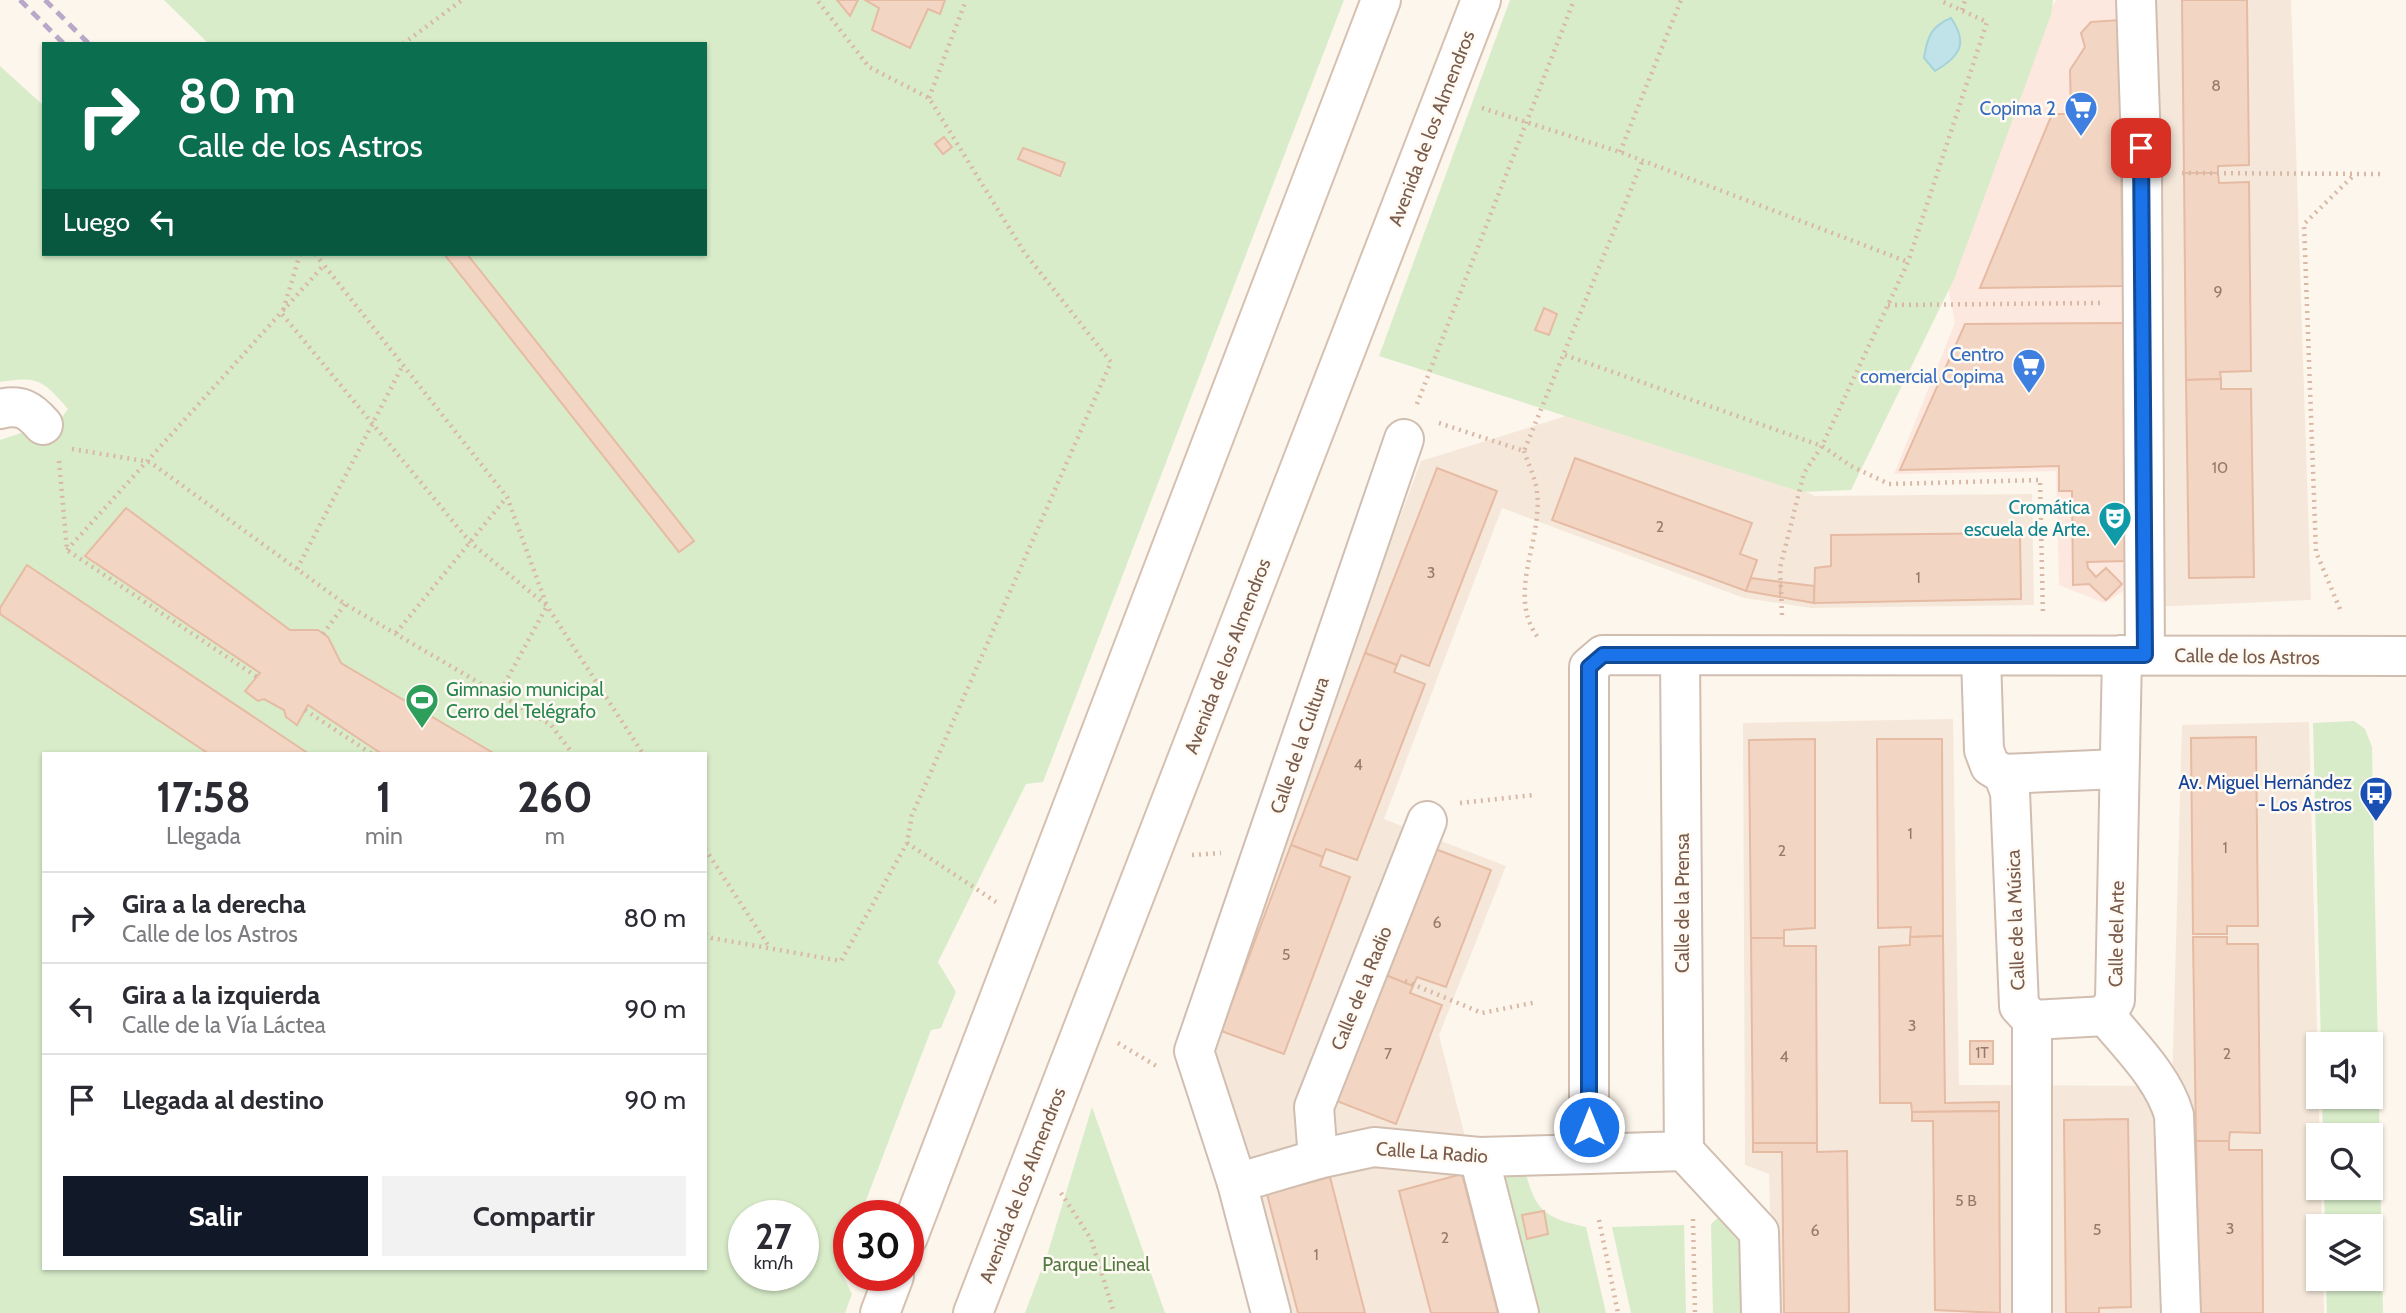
<!DOCTYPE html>
<html lang="es">
<head>
<meta charset="utf-8">
<style>
	:root { --surface:#fff; --page:#f2f2f3; --text:#2b2b33; --muted:#7c7c81; --line:#e1e1e2; --accent:#111827 }
	body { margin:0; font-family:Cabin,sans-serif; background:var(--page); color:var(--text); height:100vh; display:flex; flex-direction:column; font-size:26px; white-space:nowrap }
	* { box-sizing:border-box; margin:0 }
	p { font-size:23px; color:var(--muted) }
	.icon { flex:none; width:38px; height:38px; fill:none; stroke:currentColor; stroke-width:2; stroke-linecap:round; stroke-linejoin:round }
	.map { position:relative; flex:1; overflow:hidden }
	.details { position:absolute; left:42px; top:752px; width:665px; height:518px; display:flex; flex-direction:column; background:var(--surface); border-radius:0px; box-shadow:0 2px 5px #0004 }
	.details>* { flex:none }
	.top-card { position:absolute; left:42px; top:42px; width:665px; height:214px; border-radius:0px; box-shadow:0 2px 5px #0004; background:#0b6e4f; color:#fff; overflow:hidden }
	.controls { position:absolute; left:2306px; top:1032px; display:grid; gap:14px }
	.controls a { display:grid; place-items:center; width:77px; height:77px; border-radius:0px; background:var(--surface); box-shadow:0 2px 5px #0004; font-size:35px }
	.speed { position:absolute; left:728px; top:1200px; display:flex; gap:14px; font-size:35px; font-weight:700; text-align:center }
	.speed>* { display:grid; place-content:center; width:91px; height:91px; border-radius:50%; background:var(--surface); box-shadow:0 2px 5px #0004; line-height:1 }
	.speed small { font-size:18px; font-weight:400 }
	.speed .limit { border:10px solid #d22; background:#fff; color:#111 }
	.pin { position:absolute; display:grid; place-items:center; width:60px; height:60px; color:#fff; margin:-30px; border-radius:14px; box-shadow:0 4px 10px #0006 }
	.me { position:absolute; width:77px; margin:-38px; rotate:0deg; stroke-linejoin:round; filter:drop-shadow(0 0 5px #0008) }
	.turn { display:flex; align-items:center; gap:24px; height:147px; padding:0 21px; font-size:32px }
	.turn .icon { width:91px; height:91px; stroke-width:2.5 }
	.turn b { display:block; font-size:49px; line-height:60px }
	.then { display:flex; align-items:center; height:66px; padding:0 21px; background:#0003; gap:14px; font-size:26px }
	.eta { display:flex; justify-content:space-evenly; align-items:center; height:119px; text-align:center }
	.eta b { font-size:42px; font-weight:800; line-height:49px }
	.primary-button { display:flex; gap:14px; margin-top:auto; padding:14px 21px }
	.primary-button a { flex:1; height:80px; border-radius:0px; background:var(--accent); color:#fff; font-size:28px; font-weight:800; line-height:80px; text-align:center }
	.primary-button a+a { background:var(--page); color:var(--text) }
	ul { padding:0; list-style:none }
	li { display:flex; align-items:center; gap:21px; height:91px; padding:0 21px; border-top:2px solid var(--line) }
	li div { flex:1 }
	li b { display:block; font-size:26px }
	li em { font-style:normal }
	.map>svg:first-child { display:block }
	.residential { fill:#f5e8da }
	.commercial { fill:#fde8e0 }
	.green { fill:#d8ecc9; fill-rule:evenodd }
	.water { fill:#bfe3e8; stroke:#a5d3da; stroke-width:2 }
	.building { fill:#f3d5c3; stroke:#e6bba3; stroke-width:2 }
	.lines { fill:none; stroke-linecap:round; stroke-linejoin:round }
	.minor-casing { stroke:#d1beb0; stroke-width:42 }
	.secondary-casing { stroke:#d6c0b0; stroke-width:42 }
	.path { stroke:#d9b8a5; stroke-width:4.5; stroke-dasharray:2 5; stroke-linecap:butt }
	.minor { stroke:#fff; stroke-width:38 }
	.secondary { stroke:#fff; stroke-width:38 }
	.rail { stroke:#b9a8c9; stroke-width:5; stroke-dasharray:10 7; stroke-linecap:butt }
	.route-casing { stroke:#114b97; stroke-width:18 }
	.route { stroke:#1a73e8; stroke-width:12 }
	.labels { text-anchor:middle; stroke-width:5; stroke-linejoin:round; paint-order:stroke }
	.number-label { font-size:16px; fill:#987a6a }
	.shop-label { font-size:19px; fill:#366cbe; stroke:#fffaf3; text-anchor:end }
	.street-label { font-size:19px; fill:#7a5c4d; stroke:#fffaf3 }
	.culture-label { font-size:19px; fill:#0d838f; stroke:#fffaf3; text-anchor:end }
	.leisure-label { font-size:19px; fill:#27864d; stroke:#fffaf3; text-anchor:start }
	.transit-label { font-size:19px; fill:#164399; stroke:#fffaf3; text-anchor:end }
	.park-label { font-size:19px; fill:#537a41; stroke:#fffaf3 }
</style>
</head>
<body>
<div class="map">
<svg width="2406" height="1313" viewBox="0 0 2406 1313">
	<rect width="100%" height="100%" fill="#fdf6ec"/>
	<g class="residential">
		<polygon points="2156,0 2291,0 2311,600 2152,607"/>
		<polygon points="1579,412 1773,476 1815,496 2032,494 2034,605 1811,608 1744,598 1502,508 1384,819 1506,866 1439,1035 1510,1313 1285,1313 1208,1029 1421,461"/>
		<polygon points="1953,719 1959,1085 2172,1086 2182,725 2309,722 2322,1227 2319,1227 2319,1279 2323,1279 2324,1313 1773,1313 1769,1174 1745,1165 1743,723"/>
	</g>
	<polygon class="commercial" points="2057,0 2124,0 2134,585 2104,603 2059,585 2056,471 1894,474 1955,323 1946,276 2044,15"/>
	<g class="green">
		<path d="M164,0H1344L1043,782L1026,784L938,962L956,992L941,1028L931,1030L860,1216H849V1247L840,1270L852,1294L845,1313H0V440L60,420L68,409C43,380 37,376 0,382V66L44,106V254H705V44H209ZM44,754H705V1269H44ZM744,1216H803V1276H744Z"/>
		<polygon points="1510,0 2053,0 2051,15 1955,277 1851,490 1801,492 1379,356"/>
		<polygon points="2354,721 2365,729 2372,747 2383,1313 2327,1313 2326,1279 2371,1279 2371,1227 2325,1227 2324,1188 2371,1188 2371,1136 2323,1136 2322,1097 2371,1097 2371,1045 2321,1045 2313,723"/>
		<polygon points="1092,1107 1165,1313 1025,1313 1048,1252"/>
		<path d="M1525,1170C1535,1210 1544,1218 1586,1227L1606,1313H1532L1498,1176Z"/>
		<polygon points="1727,1210 1751,1238 1752,1313 1713,1313 1711,1224"/>
		<polygon points="1684,1225 1686,1313 1631,1313 1612,1227"/>
	</g>
	<path class="water" d="M1951,18C1969,44 1959,57 1935,71L1924,58C1927,38 1931,26 1951,18Z"/>
	<g class="building">
		<polygon points="837,0 858,0 850,16"/>
		<polygon points="865,0 945,0 940,14 928,9 910,48 872,30 879,8"/>
		<polygon points="2182,0 2247,0 2249,165 2218,166 2218,173 2184,173"/>
		<polygon points="2119,20 2123,286 1980,288 2052,114 2071,114 2070,70 2085,47 2081,33 2091,22"/>
		<polygon points="944,137 952,147 943,154 935,144"/>
		<polygon points="1023,148 1065,163 1060,176 1018,159"/>
		<polygon points="2184,173 2218,173 2219,183 2249,182 2251,371 2220,372 2221,379 2186,380"/>
		<polygon points="444,254 467,254 694,541 679,552"/>
		<polygon points="1544,308 1557,314 1549,335 1535,330"/>
		<polygon points="2124,323 2126,561 2087,562 2088,568 2096,577 2106,568 2122,584 2106,600 2089,584 2073,585 2072,491 2059,491 2059,466 1900,470 1965,324"/>
		<polygon points="2221,379 2221,389 2251,389 2254,577 2189,578 2186,380"/>
		<polygon points="1575,458 1752,523 1740,554 1757,560 1746,591 1552,520"/>
		<polygon points="1437,468 1497,491 1429,666 1401,655 1397,665 1365,653"/>
		<polygon points="126,508 290,630 318,630 328,637 341,663 495,754 382,754 308,705 297,725 286,717 284,710 264,699 258,701 245,691 260,673 85,556"/>
		<polygon points="2020,533 2021,599 1814,603 1815,568 1831,566 1831,535"/>
		<polygon points="27,565 309,754 209,754 0,614 0,608"/>
		<polygon points="1751,578 1781,582 1780,597 1746,591"/>
		<polygon points="1781,582 1814,586 1814,603 1780,597"/>
		<polygon points="1365,653 1397,665 1394,672 1425,684 1357,860 1326,849 1323,857 1291,845"/>
		<polygon points="2256,737 2258,926 2227,926 2227,934 2193,934 2191,738"/>
		<polygon points="1815,739 1815,928 1784,930 1784,938 1751,938 1749,740"/>
		<polygon points="1877,739 1942,739 1943,936 1910,937 1911,927 1878,928"/>
		<polygon points="1291,845 1323,857 1320,866 1350,877 1284,1054 1221,1031"/>
		<polygon points="1430,847 1491,870 1446,987 1417,977 1413,986 1383,974"/>
		<polygon points="1943,936 1945,1103 1999,1102 1999,1111 1912,1112 1911,1103 1880,1103 1879,947 1910,945 1910,937"/>
		<polygon points="2193,937 2227,937 2227,944 2258,944 2260,1133 2230,1132 2229,1141 2196,1141"/>
		<polygon points="1751,938 1784,938 1784,946 1816,946 1817,1143 1753,1143"/>
		<polygon points="1383,974 1413,986 1410,993 1442,1005 1396,1124 1334,1100"/>
		<rect x="1970" y="1041" width="23" height="23"/>
		<polygon points="1999,1111 2000,1313 1935,1310 1933,1121 1912,1121 1912,1112"/>
		<polygon points="2128,1119 2131,1307 2099,1308 2099,1313 2066,1313 2064,1120"/>
		<polygon points="2196,1141 2229,1141 2229,1150 2262,1150 2263,1313 2199,1313"/>
		<polygon points="1753,1143 1817,1143 1817,1152 1847,1151 1849,1313 1784,1313 1782,1152 1753,1152"/>
		<polygon points="1462,1174 1498,1313 1431,1313 1399,1191"/>
		<polygon points="1330,1177 1365,1313 1298,1313 1267,1194"/>
		<polygon points="1544,1211 1548,1234 1527,1239 1522,1215"/>
	</g>
	<g class="lines">
		<defs>
			<g id="minor">
				<polyline points="2136,0 2142,173 2145,655"/>
				<path d="M0,409C21,404 30,410 43,425"/>
				<polyline points="1680,656 1684,1151 1589,1154 1589,667 1603,655 2406,656"/>
				<polyline points="1981,657 1984,750 1990,766 2003,774 2010,792 2019,1006 2032,1020 2032,1313"/>
				<polyline points="2003,774 2118,769"/>
				<polyline points="2106,1016 2115,1000 2122,655"/>
				<path d="M2106,1016C2131,1047 2163,1077 2174,1115L2181,1313"/>
				<polyline points="2032,1020 2106,1016"/>
				<polyline points="1684,1151 1759,1232 1761,1313"/>
				<polyline points="1479,1157 1519,1313"/>
				<polyline points="1318,1159 1314,1107 1427,821"/>
				<polyline points="1237,1183 1318,1159 1374,1147 1479,1157 1589,1154"/>
				<polyline points="1271,1313 1237,1183 1194,1051 1404,439"/>
			</g>
			<g id="secondary">
				<polyline points="908,1237 1381,0"/>
				<polyline points="880,1313 894,1276"/>
				<polyline points="973,1313 1481,0"/>
			</g>
		</defs>
		<use href="#minor" class="minor-casing"/>
		<use href="#secondary" class="secondary-casing"/>
		<g class="path">
			<polyline points="1962,10 1965,0"/>
			<polyline points="403,44 462,0"/>
			<polyline points="929,98 966,0"/>
			<polyline points="1482,108 1620,152 1908,262"/>
			<polyline points="1620,152 1681,0"/>
			<polyline points="2182,173 2381,174"/>
			<polyline points="300,254 282,314 470,542 547,606 643,754"/>
			<polyline points="315,254 324,265"/>
			<polyline points="1888,305 2103,303"/>
			<polyline points="1565,355 1822,446 1851,466 1889,484 2040,480 2043,616"/>
			<polyline points="1417,404 1574,0"/>
			<polyline points="1439,423 1524,451 1642,162"/>
			<polyline points="72,449 150,462 345,604 551,725 573,754"/>
			<path d="M1524,451C1528,464 1536,479 1537,492C1543,543 1505,594 1539,639"/>
			<polyline points="59,461 67,550 257,677"/>
			<polyline points="67,550 324,265 507,497 547,606 499,694"/>
			<polyline points="297,569 403,365"/>
			<polyline points="2340,609 2316,552 2304,224 2355,174"/>
			<polyline points="1782,615 1780,568 1804,473 1822,446 1908,262 1987,22 1939,0"/>
			<polyline points="396,633 506,498"/>
			<polyline points="323,634 345,604"/>
			<polyline points="305,710 372,754"/>
			<polyline points="1460,803 1534,795"/>
			<polyline points="907,843 996,902"/>
			<polyline points="705,849 770,948"/>
			<polyline points="1192,855 1221,853"/>
			<polyline points="705,934 712,938 841,961 907,843 912,815 1111,362 1024,252 929,98 869,67 817,0"/>
			<polyline points="1405,981 1482,1013 1537,1002"/>
			<polyline points="1118,1043 1158,1067"/>
			<polyline points="1061,1193 1091,1239 1114,1313"/>
			<polyline points="1693,1219 1695,1313"/>
			<polyline points="1599,1220 1618,1313"/>
		</g>
		<use href="#minor" class="minor"/>
		<use href="#secondary" class="secondary"/>
		<g class="rail">
			<polyline points="20,0 64,44"/>
			<polyline points="45,0 89,44"/>
		</g>
	</g>
	<g class="lines">
		<defs>
			<polyline id="route" points="1589,1127 1589,667 1603,655 2145,655 2141,148"/>
		</defs>
		<use href="#route" class="route-casing"/>
		<use href="#route" class="route"/>
	</g>
	<defs>
		<symbol id="supermarket-pin" viewBox="-11 -11 22 30"><path d="M0 17L-7.5 6A9.5 9.5 0 1 1 7.5 6Z" fill="#3f7fe0" stroke="#fffaf3"/><path d="M-6-5.5h2.5l.6 2H6L4.5 2H-2.5L-4.4-4H-6ZM-1.5 3.2a1.3 1.3 0 1 0 .1 0ZM3 3.2a1.3 1.3 0 1 0 .1 0Z" fill="#fff"/></symbol>
		<symbol id="theatre-pin" viewBox="-11 -11 22 30"><path d="M0 17L-7.5 6A9.5 9.5 0 1 1 7.5 6Z" fill="#0f9aa8" stroke="#fffaf3"/><path d="M-5-5.5Q0-4 5-5.5V0Q5 5 0 6Q-5 5-5 0ZM-3.3-2.5H-1v1.5H-3.3ZM1-2.5H3.3v1.5H1ZM-2.8 1Q0 5.5 2.8 1Z" fill="#fff"/></symbol>
		<symbol id="stadium-pin" viewBox="-11 -11 22 30"><path d="M0 17L-7.5 6A9.5 9.5 0 1 1 7.5 6Z" fill="#2e9e5b" stroke="#fffaf3"/><path d="M0-5a6.5 5 0 1 0 0 10a6.5 5 0 1 0 0-10ZM-3.5-1.8h7v3.6h-7Z" fill="#fff"/></symbol>
		<symbol id="bus-pin" viewBox="-11 -11 22 30"><path d="M0 17L-7.5 6A9.5 9.5 0 1 1 7.5 6Z" fill="#1a4fb4" stroke="#fffaf3"/><path d="M-5-6H5V4H4V6H2V4H-2V6H-4V4H-5ZM-3.5-4V0h7V-4ZM-3.5 1.2v1.5H-2V1.2ZM2 1.2v1.5H3.5V1.2Z" fill="#fff"/></symbol>
	</defs>
	<g fill-rule="evenodd">
		<use href="#supermarket-pin" x="2062" y="89" width="38" height="52"/>
		<use href="#supermarket-pin" x="2010" y="346" width="38" height="52"/>
		<use href="#theatre-pin" x="2096" y="499" width="38" height="52"/>
		<use href="#stadium-pin" x="403" y="681" width="38" height="52"/>
		<use href="#bus-pin" x="2357" y="774" width="38" height="52"/>
	</g>
	<g class="labels">
		<g class="number-label">
			<text x="2216" y="91">8</text>
			<text x="2218" y="297">9</text>
			<text x="2220" y="473">10</text>
			<text x="1660" y="532">2</text>
			<text x="1431" y="578">3</text>
			<text x="1918" y="583">1</text>
			<text x="1358" y="770">4</text>
			<text x="1910" y="839">1</text>
			<text x="2225" y="853">1</text>
			<text x="1782" y="856">2</text>
			<text x="1437" y="928">6</text>
			<text x="1286" y="960">5</text>
			<text x="1912" y="1031">3</text>
			<text x="1982" y="1058">1T</text>
			<text x="1388" y="1059">7</text>
			<text x="2227" y="1059">2</text>
			<text x="1784" y="1062">4</text>
			<text x="1966" y="1206">5 B</text>
			<text x="2230" y="1234">3</text>
			<text x="2097" y="1235">5</text>
			<text x="1815" y="1236">6</text>
			<text x="1445" y="1243">2</text>
			<text x="1316" y="1260">1</text>
		</g>
		<g class="shop-label">
			<text x="2056" y="115">Copima 2</text>
			<text x="2004" y="361">Centro<tspan x="2004" dy="22">comercial Copima</tspan></text>
		</g>
		<g class="street-label">
			<text transform="translate(1431 128) rotate(-69)" y="7">Avenida de los Almendros</text>
			<text transform="translate(1227 656) rotate(-69)" y="7">Avenida de los Almendros</text>
			<text transform="translate(2247 656) rotate(1)" y="7">Calle de los Astros</text>
			<text transform="translate(1299 745) rotate(-71)" y="7">Calle de la Cultura</text>
			<text transform="translate(1682 903) rotate(-90)" y="7">Calle de la Prensa</text>
			<text transform="translate(2015 920) rotate(-92)" y="7">Calle de la Música</text>
			<text transform="translate(2116 934) rotate(-89)" y="7">Calle del Arte</text>
			<text transform="translate(1361 988) rotate(-68)" y="7">Calle de la Radio</text>
			<text transform="translate(1432 1152) rotate(4)" y="7">Calle La Radio</text>
			<text transform="translate(1022 1185) rotate(-69)" y="7">Avenida de los Almendros</text>
		</g>
		<g class="culture-label">
			<text x="2090" y="514">Cromática<tspan x="2090" dy="22">escuela de Arte.</tspan></text>
		</g>
		<g class="leisure-label">
			<text x="446" y="696">Gimnasio municipal<tspan x="446" dy="22">Cerro del Telégrafo</tspan></text>
		</g>
		<g class="transit-label">
			<text x="2352" y="789">Av. Miguel Hernández<tspan x="2352" dy="22">- Los Astros</tspan></text>
		</g>
		<g class="park-label">
			<text x="1096" y="1271">Parque Lineal</text>
		</g>
	</g>
</svg>
<div class="controls">
<a><svg class="icon" aria-label="sound" viewBox="0 0 24 24"><path d="M4 9h4l5-4v14l-5-4H4zM17 9q2 3 0 6"/></svg></a>
<a><svg class="icon" aria-label="search" viewBox="0 0 24 24"><circle cx="10" cy="10" r="6"/><path d="M15 15l6 6"/></svg></a>
<a><svg class="icon" aria-label="layers" viewBox="0 0 24 24"><path d="M12 4l9 5-9 5-9-5zM3 14l9 5 9-5"/></svg></a>
</div>
<div class="speed"><div>27<small>km/h</small></div><div class="limit">30</div></div>
<div class="pin" style="left:2141px;top:148px;background:#d93025"><svg class="icon" aria-label="arrive" viewBox="0 0 24 24"><path d="M6 21V4h12l-3 4 3 4H6"/></svg></div>
<svg class="me" style="left:1589px;top:1127px" viewBox="-20 -20 40 40"><circle r="17" fill="#1a73e8" stroke="#fff" stroke-width="3"/><path d="M0-11L8 9 0 5-8 9z" fill="#fff"/></svg>
<div class="top-card">
<div class="turn"><svg class="icon" aria-label="right" viewBox="0 0 24 24"><path d="M7 20v-9h11M14 6l5 5-5 5"/></svg><div><b>80 m</b>Calle de los Astros</div></div>
<div class="then">Luego<svg class="icon" aria-label="left" viewBox="0 0 24 24"><path d="M17 20v-9H6M10 6l-5 5 5 5"/></svg></div>
</div>
<section class="details">
<div class="eta">
<div><b>17:58</b><p>Llegada</p></div>
<div><b>1</b><p>min</p></div>
<div><b>260</b><p>m</p></div>
</div>
<ul>
<li><svg class="icon" aria-label="right" viewBox="0 0 24 24"><path d="M7 20v-9h11M14 6l5 5-5 5"/></svg><div><b>Gira a la derecha</b><p>Calle de los Astros</p></div><em>80 m</em></li>
<li><svg class="icon" aria-label="left" viewBox="0 0 24 24"><path d="M17 20v-9H6M10 6l-5 5 5 5"/></svg><div><b>Gira a la izquierda</b><p>Calle de la Vía Láctea</p></div><em>90 m</em></li>
<li><svg class="icon" aria-label="arrive" viewBox="0 0 24 24"><path d="M6 21V4h12l-3 4 3 4H6"/></svg><div><b>Llegada al destino</b></div><em>90 m</em></li>
</ul>
<div class="primary-button"><a>Salir</a><a>Compartir</a></div>
</section>
</div>
</body>
</html>
